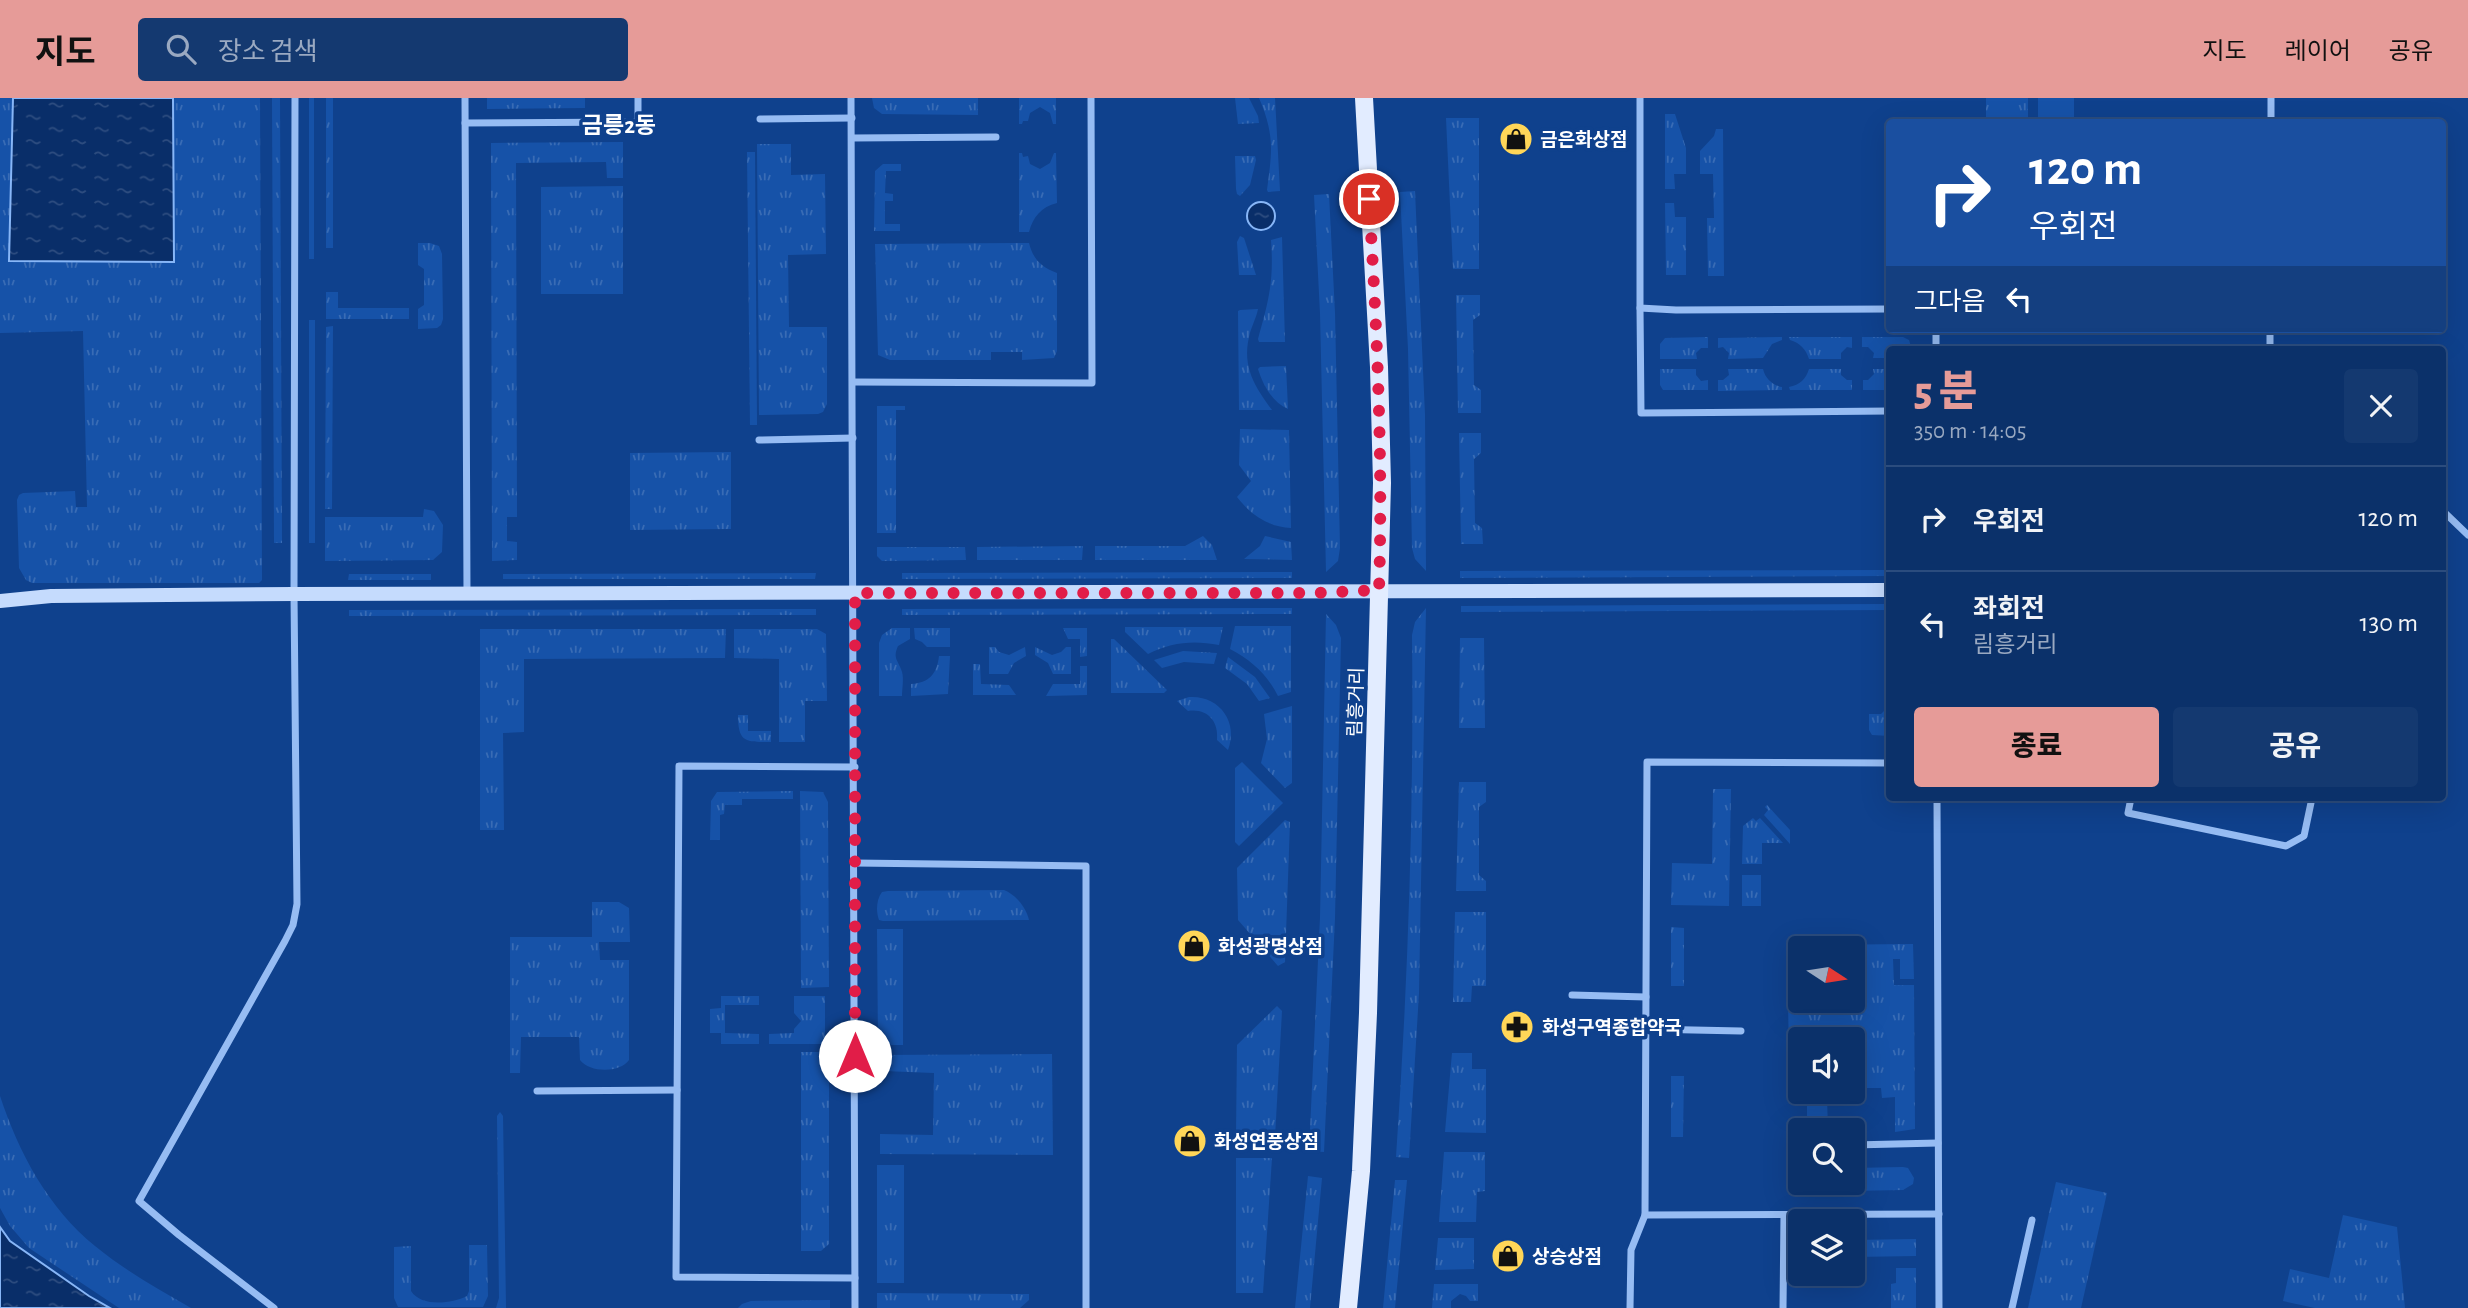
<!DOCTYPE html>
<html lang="ko">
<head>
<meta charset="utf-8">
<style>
	:root { --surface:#0b316a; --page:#143970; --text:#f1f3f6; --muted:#9aa9c1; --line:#2b4c7e; --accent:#e69b98 }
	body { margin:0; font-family:"Alegreya Sans","Noto Sans KR",sans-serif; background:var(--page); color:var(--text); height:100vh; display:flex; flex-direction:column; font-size:26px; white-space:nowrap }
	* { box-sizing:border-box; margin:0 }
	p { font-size:23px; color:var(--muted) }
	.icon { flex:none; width:38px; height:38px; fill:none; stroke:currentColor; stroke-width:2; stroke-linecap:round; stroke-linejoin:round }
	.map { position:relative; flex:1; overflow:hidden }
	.panel { position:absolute; left:1886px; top:248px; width:560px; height:455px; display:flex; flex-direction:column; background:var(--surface); border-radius:7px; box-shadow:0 7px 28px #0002,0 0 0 2px var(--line) }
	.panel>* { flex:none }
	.hud { position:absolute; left:1886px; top:21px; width:560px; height:214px; border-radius:7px; box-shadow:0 7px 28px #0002,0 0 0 2px var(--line); background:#1a4fa0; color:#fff; overflow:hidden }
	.needle { width:46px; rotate:102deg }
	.controls { position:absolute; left:1788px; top:838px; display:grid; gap:14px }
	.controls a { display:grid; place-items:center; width:77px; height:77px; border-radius:7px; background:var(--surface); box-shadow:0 7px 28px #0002,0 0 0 2px var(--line); font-size:35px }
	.pin { position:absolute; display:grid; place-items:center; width:60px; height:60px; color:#fff; margin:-30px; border:4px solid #fff; border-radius:50%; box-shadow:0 2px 7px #0007 }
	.me { position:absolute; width:77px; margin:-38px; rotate:0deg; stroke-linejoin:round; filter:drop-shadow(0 0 5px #0008) }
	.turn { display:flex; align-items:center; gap:24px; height:147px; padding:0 28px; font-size:32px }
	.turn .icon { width:91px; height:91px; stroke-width:2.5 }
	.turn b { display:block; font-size:49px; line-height:60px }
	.then { display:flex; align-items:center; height:66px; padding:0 28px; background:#0003; gap:14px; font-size:26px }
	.round { display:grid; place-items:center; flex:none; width:74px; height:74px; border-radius:7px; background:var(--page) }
	.summary { display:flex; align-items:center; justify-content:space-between; height:119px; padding:0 28px }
	h1 { font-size:42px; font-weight:800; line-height:52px; color:var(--accent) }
	.cta { display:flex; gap:14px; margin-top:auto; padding:14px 28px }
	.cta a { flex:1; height:80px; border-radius:7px; background:var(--accent); color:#111; font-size:28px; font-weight:800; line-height:80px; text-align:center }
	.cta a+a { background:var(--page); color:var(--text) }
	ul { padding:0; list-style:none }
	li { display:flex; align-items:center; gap:21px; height:105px; padding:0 28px; border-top:2px solid var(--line) }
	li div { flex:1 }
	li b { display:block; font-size:26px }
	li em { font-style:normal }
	header { display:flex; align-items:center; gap:42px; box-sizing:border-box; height:98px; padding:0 35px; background:var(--accent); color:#111 }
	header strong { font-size:33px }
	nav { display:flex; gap:38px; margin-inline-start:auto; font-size:24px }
	.search { width:490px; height:63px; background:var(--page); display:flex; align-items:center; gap:18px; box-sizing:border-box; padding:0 24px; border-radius:7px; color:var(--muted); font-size:26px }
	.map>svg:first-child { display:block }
	.grass { fill:url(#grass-tufts) }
	.park { fill:#1652a8 }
	.water { fill:url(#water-ripples); stroke:#87b6f7; stroke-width:2 }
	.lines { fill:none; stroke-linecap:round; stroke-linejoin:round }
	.street { stroke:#96bcf3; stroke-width:7 }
	.secondary { stroke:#c5dbfd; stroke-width:14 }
	.primary { stroke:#e2ecff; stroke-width:18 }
	.route { stroke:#e11d48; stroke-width:12; stroke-dasharray:0 21.6 }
	.labels { text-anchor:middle; stroke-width:7; stroke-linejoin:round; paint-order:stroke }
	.poi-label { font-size:19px; font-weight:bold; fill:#fff; stroke:#0f418d; text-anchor:start }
	.street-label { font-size:19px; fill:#fff; stroke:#0f418d }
	.quarter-label { font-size:23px; font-weight:bold; fill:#fff; stroke:#0f418d }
</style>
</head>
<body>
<header>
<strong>지도</strong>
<div class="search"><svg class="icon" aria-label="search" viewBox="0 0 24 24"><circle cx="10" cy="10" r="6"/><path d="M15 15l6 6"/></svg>장소 검색</div>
<nav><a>지도</a><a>레이어</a><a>공유</a></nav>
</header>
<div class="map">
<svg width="2468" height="1210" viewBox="0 0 2468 1210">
	<defs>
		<pattern id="grass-tufts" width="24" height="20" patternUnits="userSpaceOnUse" patternTransform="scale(1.75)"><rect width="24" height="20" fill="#1652a8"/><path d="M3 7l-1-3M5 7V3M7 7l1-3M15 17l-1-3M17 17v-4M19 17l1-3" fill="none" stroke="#396cb5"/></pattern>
		<pattern id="water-ripples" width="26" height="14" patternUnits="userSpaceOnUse" patternTransform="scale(1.75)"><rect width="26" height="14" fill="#092e69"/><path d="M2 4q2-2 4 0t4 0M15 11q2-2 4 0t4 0" fill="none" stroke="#2e4d80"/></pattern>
	</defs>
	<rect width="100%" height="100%" fill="#0f418d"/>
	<g class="grass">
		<polygon points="0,0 13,0 9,163 173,164 173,0 260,0 262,482 259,485 32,485 26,482 19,470 17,402 19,397 23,395 75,393 76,409 87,409 83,233 0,235"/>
		<polygon points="272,0 280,0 282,445 274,445"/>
		<rect x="309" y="0" width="5" height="161"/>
		<rect x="326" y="0" width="7" height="150"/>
		<polygon points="487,0 585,0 585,10 487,11"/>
		<polygon points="872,0 978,0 978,17 882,16 874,10"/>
		<polygon points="1019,0 1056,0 1056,26 1053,26 1050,15 1040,9 1030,15 1028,23 1023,23 1022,26 1019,26"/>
		<polygon points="1235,0 1249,0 1258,18 1259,25 1238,26"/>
		<path d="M1259,0H1275L1280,93L1268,94L1267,92C1272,54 1275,37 1259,0Z"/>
		<rect x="1986" y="0" width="42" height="24"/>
		<polygon points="1665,16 1675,16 1686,50 1686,76 1674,76 1675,91 1665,91"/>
		<polygon points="1446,20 1479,20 1479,171 1453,171"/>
		<polygon points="1716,31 1723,31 1724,178 1708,178 1707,120 1714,120 1713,76 1700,76 1700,53 1714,38"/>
		<polygon points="623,44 623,80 607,80 606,64 516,65 517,419 507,419 507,443 517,444 517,462 492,463 491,45"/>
		<polygon points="757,46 791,46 791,77 825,76 826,156 788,157 789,229 827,229 827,306 823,314 818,316 759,317"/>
		<polygon points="747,54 755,54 757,327 750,327"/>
		<path d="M1019,55H1022L1023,59L1028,58L1030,66L1040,71L1050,65L1054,55H1056L1057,105C1041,109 1033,119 1029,134H1019Z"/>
		<polygon points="1235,58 1255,58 1256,62 1250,87 1240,98 1237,96 1236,91"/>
		<polygon points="883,66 901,66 901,73 886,73 885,95 893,96 893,103 885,103 885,126 900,126 900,133 874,133 875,73"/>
		<polygon points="623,88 623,196 541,196 541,89"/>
		<polygon points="1415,93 1425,317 1426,473 1415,461 1412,450 1408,251 1400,94"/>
		<polygon points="1329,96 1335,215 1340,450 1338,463 1326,474 1320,215 1314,97"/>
		<polygon points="1665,105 1674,105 1675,119 1686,119 1686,177 1666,177"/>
		<polygon points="1240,138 1244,140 1256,177 1239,177 1237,144"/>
		<path d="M1282,139L1285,244H1259L1258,241C1269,202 1274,183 1271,142Z"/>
		<polygon points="418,145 430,145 439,148 442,156 443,221 441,227 437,230 418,231 418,211 424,207 424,171 418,167"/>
		<path d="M1029,145C1033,161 1041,169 1057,175V253L1054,260L1022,262V254H991V262H890L878,257L875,146Z"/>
		<polygon points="326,194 338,194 338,210 409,210 409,221 326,221"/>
		<polygon points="1456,197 1480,197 1480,217 1473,222 1474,287 1481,292 1481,315 1458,315"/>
		<path d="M1240,212L1258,211C1256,221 1251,229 1249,239C1242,269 1255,289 1272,312H1239L1238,213Z"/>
		<rect x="309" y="222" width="6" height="223"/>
		<polygon points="333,228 332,411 325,411 326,229"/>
		<polygon points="1708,239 1708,250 1701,250 1696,255 1697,261 1660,261 1660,246 1665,240"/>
		<polygon points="1782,239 1782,242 1772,246 1763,260 1728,261 1729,255 1723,249 1718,250 1718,240"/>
		<path d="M1789,239H1852V250L1847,249L1841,255V261H1809C1806,251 1800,245 1790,242Z"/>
		<polygon points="1862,239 1903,239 1909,242 1912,252 1890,252 1890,260 1873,260 1874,255 1868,249 1862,249"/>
		<path d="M1286,268L1288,311C1272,304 1263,287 1258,271L1260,269Z"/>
		<polygon points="1660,271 1696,271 1696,277 1701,283 1708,282 1708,292 1663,292 1660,287"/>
		<path d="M1728,271H1763C1765,280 1772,287 1782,289V292L1718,293V282H1723L1729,277Z"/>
		<path d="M1809,271H1841V277L1847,282H1852V292H1790L1789,289C1800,287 1806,281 1809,271Z"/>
		<polygon points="1873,271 1890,271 1890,292 1863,292 1863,282 1868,282 1874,276"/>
		<polygon points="877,308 905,308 905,312 896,312 896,435 877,435"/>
		<path d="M1240,331L1289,332L1291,430C1268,429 1251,417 1237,399L1251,383L1239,367Z"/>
		<polygon points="1459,335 1481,335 1481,355 1474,361 1475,425 1482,430 1483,446 1461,446"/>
		<polygon points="731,354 731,431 630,432 630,355"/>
		<polygon points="424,411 434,413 443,427 442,454 433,462 325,463 325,419 423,419"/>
		<polygon points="1203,438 1212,447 1217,462 1095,462 1095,448 1185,448"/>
		<polygon points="1265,438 1291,444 1292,462 1244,461 1260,448"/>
		<polygon points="1083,448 1082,462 977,462 977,449"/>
		<polygon points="877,449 965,449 966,462 882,463 877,458"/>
		<polygon points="1887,472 1887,478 1460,480 1460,473"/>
		<polygon points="1292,474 1292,480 902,481 902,475"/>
		<polygon points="816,475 815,481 503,481 503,476"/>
		<polygon points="349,476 431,476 431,482 348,482"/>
		<polygon points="1887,506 1887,512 1461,514 1461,508"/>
		<polygon points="1292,510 1292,516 902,517 902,511"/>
		<path d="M1426,510L1419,895L1409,1060L1396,1059C1408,885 1414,711 1412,537L1415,524Z"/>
		<polygon points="816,511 816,517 349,518 349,512"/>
		<polygon points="1326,516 1336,527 1341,540 1335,820 1324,1054 1309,1053 1320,820"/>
		<path d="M1235,528H1291V594L1278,598C1267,576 1251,562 1230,551Z"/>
		<path d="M1125,529H1223L1219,547C1194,542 1171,544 1148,556L1125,534Z"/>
		<path d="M892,530H910V541L898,548C892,561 899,563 902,574C904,581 902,591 902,598H879V545L882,537Z"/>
		<polygon points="914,530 950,530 950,549 927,549 922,544 915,541"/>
		<polygon points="1063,530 1087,530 1087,558 1080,559 1080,541 1068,541"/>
		<polygon points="480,531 726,531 725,560 524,561 524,634 503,635 504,732 480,732"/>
		<polygon points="734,531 817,531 826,536 827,603 805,603 805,644 779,644 779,561 734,560"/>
		<polygon points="1460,540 1484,540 1485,630 1459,630"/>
		<polygon points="1111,541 1114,541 1167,592 1164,595 1111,595"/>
		<polygon points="989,549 995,549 999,554 1009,557 1025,549 1026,558 1014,565 1008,576 989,576"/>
		<polygon points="1035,549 1052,557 1061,554 1066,549 1071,549 1071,576 1053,576 1048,565 1035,557"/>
		<polygon points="1183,553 1217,555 1214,566 1184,564 1162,570 1154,562"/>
		<path d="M939,558H950L948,596L911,598V586C929,585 937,576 939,558Z"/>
		<polygon points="1228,559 1255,579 1270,600 1259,603 1247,586 1225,570"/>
		<polygon points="973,566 980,566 981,586 1009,587 1016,597 973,597"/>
		<polygon points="1080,568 1087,568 1087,597 1046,598 1053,586 1080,586"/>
		<path d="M1189,599C1219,597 1239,624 1228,652L1217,642C1219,623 1207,610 1188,613L1177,603Z"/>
		<polygon points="1890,607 1890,638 1872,637 1869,632 1869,616 1881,616"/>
		<polygon points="1292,608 1292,685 1285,690 1261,665 1267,641 1264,616"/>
		<path d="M738,617H748V633H771V644C746,644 738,645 738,617Z"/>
		<polygon points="1242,664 1283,705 1239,748 1235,744 1235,670"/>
		<polygon points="1459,684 1486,684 1486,704 1479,709 1479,777 1486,783 1486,793 1456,793"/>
		<polygon points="1713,691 1731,691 1729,808 1671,807 1672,765 1712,766"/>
		<polygon points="793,693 793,701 742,701 742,707 725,707 724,716 720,717 720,742 710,742 711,703 717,694"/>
		<polygon points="800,693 823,694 828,704 829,889 801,890"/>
		<polygon points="1767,707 1790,732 1790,746 1764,717 1768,712 1765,709"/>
		<polygon points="1753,720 1756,723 1760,720 1783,745 1762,745 1762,766 1742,766 1743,728"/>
		<polygon points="1285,722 1290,724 1285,864 1278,868 1238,822 1237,770"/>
		<rect x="1742" y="777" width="19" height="31"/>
		<path d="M1004,792C1016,797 1026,809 1029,822L883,823L879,822C876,814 876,802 882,794L888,793Z"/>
		<path d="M592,804H619L629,810L630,844H599L600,862H629V962C620,975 590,975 580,962L579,939H521L520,975H510V839H592Z"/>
		<polygon points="1455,814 1486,814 1486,888 1472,888 1471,904 1453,904"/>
		<polygon points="1671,829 1684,830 1684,888 1671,888"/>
		<polygon points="877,831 903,831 903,947 878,947"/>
		<polygon points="1913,846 1914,881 1900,881 1900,861 1893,861 1894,887 1914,887 1915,1031 1895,1034 1895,999 1882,1000 1881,990 1853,990 1853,942 1801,942 1801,961 1789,961 1788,902 1853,903 1853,850 1806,850 1806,847"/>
		<polygon points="721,898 759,898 759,907 725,907 725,935 759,936 759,946 721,946 721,935 710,935 710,911 721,910"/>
		<polygon points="794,898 825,898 825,946 769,946 769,936 794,935 794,931 801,923 794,915"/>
		<polygon points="1277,908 1282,913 1275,1039 1236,1038 1237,947"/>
		<polygon points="801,954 829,954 829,1146 821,1153 801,1153"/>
		<polygon points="1452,955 1472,955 1472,971 1486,971 1486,1035 1445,1034"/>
		<polygon points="1052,956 1053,1057 880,1056 880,1036 933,1037 934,975 884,973 878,968 878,957"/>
		<polygon points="1671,978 1684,978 1683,1039 1671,1039"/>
		<polygon points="1807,994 1837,994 1837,1000 1827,1000 1828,1032 1807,1032"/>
		<path d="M0,998C19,1055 48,1110 95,1148C124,1172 158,1191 191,1210H119L29,1150L10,1128L0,1110Z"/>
		<polygon points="500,1014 503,1018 506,1210 496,1210 499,1200 497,1018"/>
		<polygon points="1444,1054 1485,1054 1485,1093 1477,1094 1476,1124 1439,1124"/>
		<polygon points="1236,1060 1272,1060 1263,1195 1236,1195"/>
		<rect x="877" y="1067" width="27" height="118"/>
		<polygon points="1903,1069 1908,1070 1914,1080 1913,1086 1903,1092 1847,1093 1841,1092 1836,1085 1853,1085 1853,1070"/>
		<polygon points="1308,1078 1322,1080 1310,1210 1295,1210"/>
		<polygon points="1395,1082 1407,1082 1395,1210 1383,1210"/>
		<polygon points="2056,1084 2107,1095 2081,1210 2028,1210"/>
		<polygon points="2343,1117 2397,1129 2405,1210 2315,1210 2283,1203 2290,1171 2329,1180"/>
		<polygon points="1438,1140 1474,1140 1474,1171 1435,1172"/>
		<polygon points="1916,1141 1916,1158 1853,1159 1853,1142"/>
		<path d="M469,1147H487L488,1198L483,1209H398L394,1200V1149L411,1148V1193C421,1209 451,1206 467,1198L469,1193Z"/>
		<polygon points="1896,1170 1916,1170 1916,1210 1891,1210 1891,1186 1896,1185"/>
		<polygon points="1434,1186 1478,1186 1478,1203 1470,1203 1466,1198 1460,1196 1451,1203 1451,1210 1432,1210"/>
		<polygon points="877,1195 1029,1196 1029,1202 1020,1210 877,1210"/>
		<polygon points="830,1202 830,1210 738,1210 742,1206 751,1203"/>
	</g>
	<rect class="park" x="2038" y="0" width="36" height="24"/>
	<g class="water">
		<polygon points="13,0 173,0 174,164 9,163"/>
		<circle cx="1261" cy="118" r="14"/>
		<polygon points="0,1129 10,1143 89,1198 110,1210 0,1210"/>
	</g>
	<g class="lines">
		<g class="street">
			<polyline points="465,0 467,496"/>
			<polyline points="851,0 855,1210"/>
			<polyline points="1640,0 1640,210 1676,212 1890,211"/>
			<polyline points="760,21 852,20"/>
			<polyline points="2271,24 2271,0"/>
			<polyline points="465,25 638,24 638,0"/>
			<polyline points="852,40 996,39"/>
			<polyline points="1640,210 1641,315 1890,313"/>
			<polyline points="1936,231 1936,252"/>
			<polyline points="2270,231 2270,248 2275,252"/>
			<polyline points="853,284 1092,285 1091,0"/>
			<polyline points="759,342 853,340"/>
			<polyline points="2443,413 2468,437"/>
			<polyline points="855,669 679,668 676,1179 855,1180"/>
			<polyline points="1937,700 1939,1210"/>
			<polyline points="2131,700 2128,715 2286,748 2304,738 2312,700"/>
			<polyline points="855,765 1086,768 1086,1210"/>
			<polyline points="1572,897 1646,899"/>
			<polyline points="1646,931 1741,933"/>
			<polyline points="537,993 677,992"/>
			<polyline points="1853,1047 1938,1045"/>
			<polyline points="1645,1117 1939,1116"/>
			<polyline points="274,1210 179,1137 139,1103 285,843 293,827 297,806 294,496 295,0"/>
			<polyline points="1630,1210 1631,1152 1645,1117 1647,664 1890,665"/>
			<polyline points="1783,1210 1784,1117"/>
			<polyline points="2012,1210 2032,1122"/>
		</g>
		<polyline class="secondary" points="0,503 51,498 294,496 1890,492"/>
		<polyline class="primary" points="1348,1210 1361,1073 1368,915 1382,385 1379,269 1364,0"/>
	</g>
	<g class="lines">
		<path class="route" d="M855,958V495H1313L1379,492C1383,361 1377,232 1369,101"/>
	</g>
	<defs>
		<symbol id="shop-disc" viewBox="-11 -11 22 22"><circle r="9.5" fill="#ffd658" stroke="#0f418d"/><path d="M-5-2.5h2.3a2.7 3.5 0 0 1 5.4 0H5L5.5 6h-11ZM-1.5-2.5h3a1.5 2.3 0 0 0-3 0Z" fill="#111"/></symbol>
		<symbol id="pharmacy-disc" viewBox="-11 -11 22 22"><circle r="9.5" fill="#ffd658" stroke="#0f418d"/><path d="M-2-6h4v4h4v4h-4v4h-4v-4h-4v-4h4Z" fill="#111"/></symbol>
	</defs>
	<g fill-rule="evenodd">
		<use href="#shop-disc" x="1497" y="22" width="38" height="38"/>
		<use href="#shop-disc" x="1175" y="829" width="38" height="38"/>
		<use href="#pharmacy-disc" x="1498" y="910" width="38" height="38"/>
		<use href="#shop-disc" x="1171" y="1024" width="38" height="38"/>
		<use href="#shop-disc" x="1489" y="1139" width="38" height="38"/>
	</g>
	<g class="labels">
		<g class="poi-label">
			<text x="1540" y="48">금은화상점</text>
			<text x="1218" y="855">화성광명상점</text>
			<text x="1542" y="936">화성구역종합약국</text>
			<text x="1214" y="1050">화성연풍상점</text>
			<text x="1532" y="1165">상승상점</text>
		</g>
		<g class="street-label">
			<text transform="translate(1355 604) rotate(-88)" y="7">림흥거리</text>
		</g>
		<g class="quarter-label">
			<text x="619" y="35">금릉2동</text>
		</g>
	</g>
</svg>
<div class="controls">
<a><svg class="needle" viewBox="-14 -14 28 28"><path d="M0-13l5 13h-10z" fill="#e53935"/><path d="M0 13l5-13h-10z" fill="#9aa9c1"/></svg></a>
<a><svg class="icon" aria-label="sound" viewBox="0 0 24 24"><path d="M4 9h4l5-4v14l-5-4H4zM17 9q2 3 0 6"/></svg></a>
<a><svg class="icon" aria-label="search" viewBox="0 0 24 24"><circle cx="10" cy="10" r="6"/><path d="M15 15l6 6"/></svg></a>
<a><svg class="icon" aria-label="layers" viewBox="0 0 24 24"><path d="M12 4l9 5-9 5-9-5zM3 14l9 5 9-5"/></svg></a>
</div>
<div class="pin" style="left:1369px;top:101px;background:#d93025"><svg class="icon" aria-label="arrive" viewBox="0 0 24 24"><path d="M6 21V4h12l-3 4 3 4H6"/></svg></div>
<svg class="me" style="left:855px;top:958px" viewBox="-20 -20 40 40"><circle r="19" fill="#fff"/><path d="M0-13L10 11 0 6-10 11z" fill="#e11d48"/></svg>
<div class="hud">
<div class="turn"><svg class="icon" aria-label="right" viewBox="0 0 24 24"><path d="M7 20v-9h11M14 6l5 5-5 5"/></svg><div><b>120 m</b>우회전</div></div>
<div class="then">그다음<svg class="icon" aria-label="left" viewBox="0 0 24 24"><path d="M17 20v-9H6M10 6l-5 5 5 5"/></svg></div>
</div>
<section class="panel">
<div class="summary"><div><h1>5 분</h1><p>350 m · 14:05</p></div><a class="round"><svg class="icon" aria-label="close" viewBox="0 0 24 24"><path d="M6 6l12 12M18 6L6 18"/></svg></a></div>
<ul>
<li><svg class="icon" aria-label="right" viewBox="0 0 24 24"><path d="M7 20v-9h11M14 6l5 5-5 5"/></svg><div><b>우회전</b></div><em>120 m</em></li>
<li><svg class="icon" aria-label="left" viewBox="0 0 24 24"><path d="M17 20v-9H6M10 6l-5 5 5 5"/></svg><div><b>좌회전</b><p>림흥거리</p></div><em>130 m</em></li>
</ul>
<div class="cta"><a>종료</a><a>공유</a></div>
</section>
</div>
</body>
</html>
